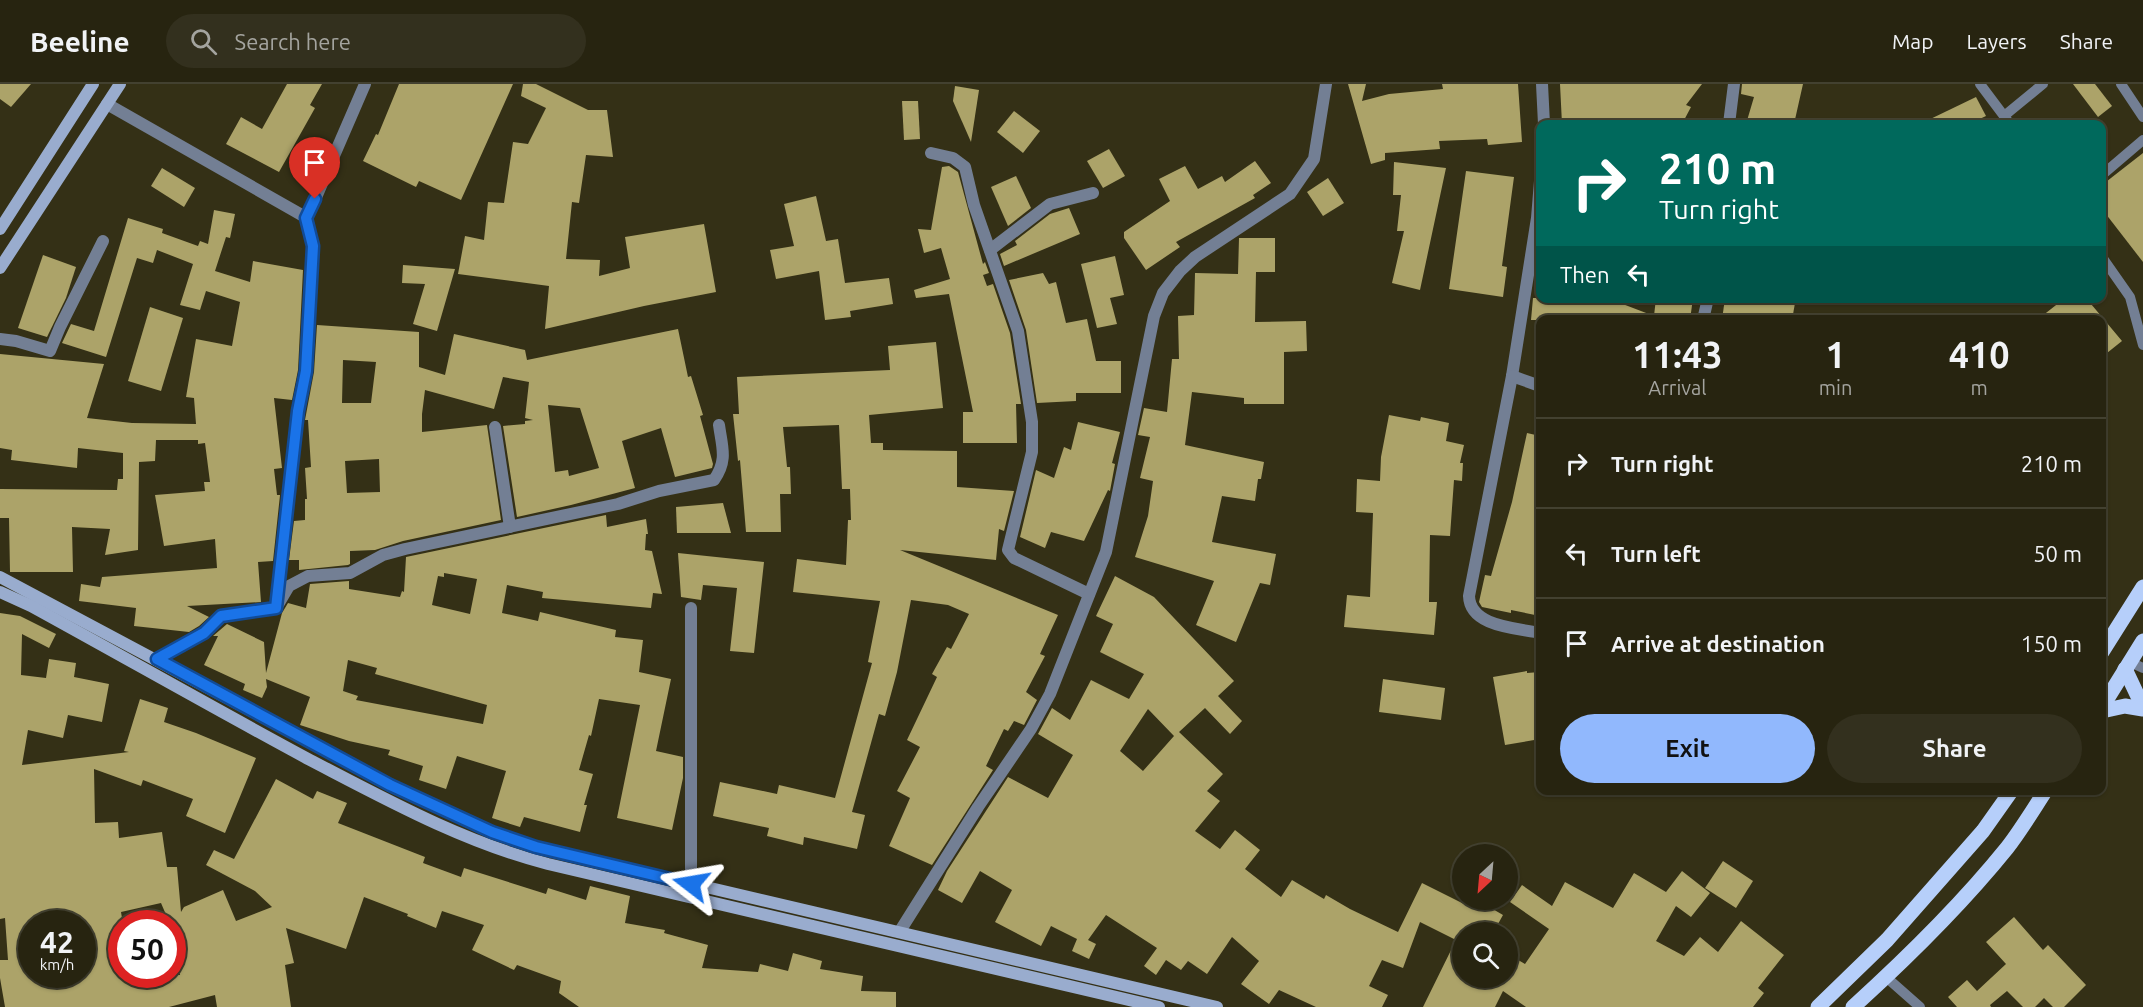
<!DOCTYPE html>
<html lang="en">
<head>
<meta charset="utf-8">
<style>
	:root { --surface:#272410; --page:#33301e; --text:#f1f3f6; --muted:#a4a49f; --line:#434130; --accent:#91b8fd }
	body { margin:0; font-family:Ubuntu,sans-serif; background:var(--page); color:var(--text); height:100vh; display:flex; flex-direction:column; font-size:22px; white-space:nowrap }
	* { box-sizing:border-box; margin:0 }
	p { font-size:20px; color:var(--muted) }
	.icon { flex:none; width:33px; height:33px; fill:none; stroke:currentColor; stroke-width:2; stroke-linecap:round; stroke-linejoin:round }
	.map { position:relative; flex:1; overflow:hidden }
	.drawer { position:absolute; left:1536px; top:231px; width:570px; height:480px; display:flex; flex-direction:column; background:var(--surface); border-radius:12px; box-shadow:0 2px 4px #0004,0 0 0 2px var(--line) }
	.drawer>* { flex:none }
	.hud { position:absolute; left:1536px; top:36px; width:570px; height:183px; border-radius:12px; box-shadow:0 2px 4px #0004,0 0 0 2px var(--line); background:#00695c; color:#fff; overflow:hidden }
	.needle { width:39px; rotate:206deg }
	.tools { position:absolute; left:1452px; top:760px; display:grid; gap:12px }
	.tools a { display:grid; place-items:center; width:66px; height:66px; border-radius:50%; background:var(--surface); box-shadow:0 2px 4px #0004,0 0 0 2px var(--line); font-size:30px }
	.speed { position:absolute; left:18px; top:826px; display:flex; gap:12px; font-size:30px; font-weight:700; text-align:center }
	.speed>* { display:grid; place-content:center; width:78px; height:78px; border-radius:50%; background:var(--surface); box-shadow:0 2px 4px #0004,0 0 0 2px var(--line); line-height:1 }
	.speed small { font-size:15px; font-weight:400 }
	.speed .limit { border:9px solid #d22; background:#fff; color:#111 }
	.pin { position:absolute; display:grid; place-items:center; width:51px; height:51px; color:#fff; margin:-62px -26px; border-radius:50% 50% 50% 0; rotate:-45deg; box-shadow:0 0 6px #0007 }
	.pin .icon { rotate:45deg }
	.me { position:absolute; width:66px; margin:-33px; rotate:284deg; stroke-linejoin:round; filter:drop-shadow(0 0 4px #0008) }
	.turn { display:flex; align-items:center; gap:21px; height:126px; padding:0 24px; font-size:27px }
	.turn .icon { width:78px; height:78px; stroke-width:2.5 }
	.turn b { display:block; font-size:42px; line-height:51px }
	.then { display:flex; align-items:center; height:57px; padding:0 24px; background:#0003; gap:12px; font-size:22px }
	.eta { display:flex; justify-content:space-evenly; align-items:center; height:102px; text-align:center }
	.eta b { font-size:36px; font-weight:700; line-height:42px }
	.primary-button { display:flex; gap:12px; margin-top:auto; padding:12px 24px }
	.primary-button a { flex:1; height:69px; border-radius:36px; background:var(--accent); color:#111; font-size:24px; font-weight:700; line-height:69px; text-align:center }
	.primary-button a+a { background:var(--page); color:var(--text) }
	ul { padding:0; list-style:none }
	li { display:flex; align-items:center; gap:18px; height:90px; padding:0 24px; border-top:2px solid var(--line) }
	li div { flex:1 }
	li b { display:block; font-size:22px }
	li em { font-style:normal }
	header { display:flex; align-items:center; gap:36px; box-sizing:border-box; height:84px; padding:0 30px; background:var(--surface); border-bottom:2px solid var(--line) }
	header strong { font-size:28px }
	nav { display:flex; gap:33px; margin-inline-start:auto; font-size:21px }
	.search { width:420px; height:54px; background:var(--page); display:flex; align-items:center; gap:15px; box-sizing:border-box; padding:0 21px; border-radius:33px; color:var(--muted); font-size:22px }
	.map>svg:first-child { display:block }
	.building { fill:#aca369; fill-rule:evenodd }
	.lines { fill:none; stroke-linecap:round; stroke-linejoin:round }
	.service { stroke:#737f94; stroke-width:10 }
	.minor { stroke:#737f94; stroke-width:12 }
	.secondary { stroke:#99acce; stroke-width:12 }
	.primary { stroke:#b6cffa; stroke-width:15 }
	.route-casing { stroke:#114b97; stroke-width:15 }
	.route { stroke:#1a73e8; stroke-width:10 }
</style>
</head>
<body>
<header>
<strong>Beeline</strong>
<div class="search"><svg class="icon" aria-label="search" viewBox="0 0 24 24"><circle cx="10" cy="10" r="6"/><path d="M15 15l6 6"/></svg>Search here</div>
<nav><a>Map</a><a>Layers</a><a>Share</a></nav>
</header>
<div class="map">
<svg width="2143" height="923" viewBox="0 0 2143 923">
	<rect width="100%" height="100%" fill="#343016"/>
	<g class="building">
		<polygon points="0,0 31,0 11,23 0,15"/>
		<polygon points="287,0 322,0 310,21 315,24 279,88 226,60 241,33 262,45"/>
		<polygon points="399,0 513,0 461,116 419,97 416,103 363,77 376,50 378,51"/>
		<polygon points="523,0 536,0 588,26 607,26 613,73 586,71 579,119 572,118 566,175 600,176 599,192 630,184 625,153 704,140 716,208 644,222 545,245 549,202 458,190 465,152 484,156 488,118 504,119 513,58 528,60 546,24 521,12"/>
		<polygon points="1348,0 1366,0 1362,17 1389,10 1443,5 1442,0 1518,0 1522,58 1488,61 1487,55 1439,57 1440,65 1385,69 1385,76 1371,80"/>
		<polygon points="1560,0 1702,0 1686,21 1691,23 1682,40 1562,40"/>
		<polygon points="1742,0 1803,0 1794,40 1746,40 1754,13 1741,10"/>
		<polygon points="2073,0 2095,0 2112,22 2098,33"/>
		<polygon points="955,2 979,6 971,58 953,17"/>
		<polygon points="1976,13 1986,32 1969,40 1920,40"/>
		<polygon points="902,17 918,17 920,55 904,56"/>
		<polygon points="1014,27 1040,47 1023,69 997,48"/>
		<polygon points="1109,65 1125,92 1103,104 1087,77"/>
		<polygon points="2143,69 2143,178 2102,125 2102,101"/>
		<polygon points="1255,77 1271,99 1253,111 1255,114 1176,158 1180,163 1146,186 1124,154 1124,148 1170,117 1159,95 1185,82 1198,105 1222,92 1225,98"/>
		<polygon points="1394,78 1446,84 1420,206 1392,199 1404,147 1397,147 1401,111 1393,111"/>
		<polygon points="949,82 958,88 983,180 985,178 989,189 983,191 987,202 993,200 1010,249 1021,320 1016,320 1017,359 963,359 963,328 973,328 949,210 916,214 914,206 950,195 941,164 924,169 918,145 931,146 942,83"/>
		<polygon points="162,84 195,104 184,123 151,102"/>
		<polygon points="1466,87 1514,93 1502,182 1507,183 1503,213 1449,205"/>
		<polygon points="1016,92 1031,124 1008,142 991,103"/>
		<polygon points="1328,94 1344,119 1323,132 1307,108"/>
		<polygon points="816,112 826,157 838,155 845,199 889,194 893,220 850,227 851,233 825,236 819,187 776,195 770,166 794,162 784,120"/>
		<polygon points="1069,124 1080,150 1004,182 1000,170 1017,161 1015,157 1050,130"/>
		<polygon points="214,126 235,130 230,154 226,153 215,187 250,198 253,177 303,186 298,286 292,316 274,314 282,384 274,385 277,411 280,411 273,477 258,478 261,518 187,522 209,533 199,542 189,548 134,542 136,524 79,517 81,500 100,503 102,493 217,484 215,455 164,462 155,411 205,407 204,398 210,398 205,359 198,360 198,356 156,356 155,377 139,378 138,466 105,471 110,445 72,443 73,488 10,488 9,434 0,434 0,405 117,406 118,395 123,395 123,369 78,364 77,384 11,376 12,366 0,364 0,270 104,280 87,334 132,339 196,340 194,314 186,313 196,255 232,262 240,218 206,207 200,226 180,221 193,180 157,166 153,179 137,174 106,273 62,259 71,240 94,247 128,134 163,145 162,149 198,162 200,157 208,160"/>
		<polygon points="1239,154 1275,154 1275,188 1256,188 1255,238 1306,237 1307,267 1284,268 1284,320 1244,320 1244,314 1192,308 1185,361 1264,378 1261,395 1258,395 1255,417 1222,412 1212,458 1276,470 1270,501 1260,499 1236,558 1196,541 1214,497 1135,473 1148,432 1153,397 1140,394 1150,353 1138,351 1144,324 1167,328 1172,275 1179,275 1178,232 1194,231 1195,189 1238,190"/>
		<polygon points="43,171 76,183 66,214 47,253 18,244"/>
		<polygon points="1115,172 1124,211 1110,214 1117,240 1097,244 1081,180"/>
		<polygon points="403,181 455,185 437,247 413,240 425,200 402,199"/>
		<polygon points="1043,189 1049,200 1056,198 1066,239 1087,235 1096,277 1121,277 1121,309 1076,309 1076,317 1037,319 1026,246 1009,196"/>
		<polygon points="1533,214 1607,214 1654,232 1656,214 1693,214 1690,236 1531,236"/>
		<polygon points="1725,214 1771,214 1795,219 1792,236 1722,236"/>
		<polygon points="2065,214 2086,214 2122,257 2102,273 2102,236 2037,236"/>
		<polygon points="150,223 183,234 161,307 128,297"/>
		<path d="M317,241L419,248V283L445,291L454,250L525,266L527,276L678,245L688,293L691,292L703,331L700,332L713,380L712,384L675,393L661,344L622,357L635,404L571,421L517,433L503,342L525,340V337L533,336L525,334L529,298L503,293L494,325L425,306L422,330V348L487,341L501,436L403,457L375,466L350,467V480L348,481L299,486V476H289L294,437L305,436V415H307L305,384L311,383L308,336H305L314,288ZM343,276L376,278L371,319H342ZM548,321L580,324L599,384L569,392L568,386L555,388ZM379,375L380,408L347,409L345,377Z"/>
		<polygon points="936,258 943,324 869,331 871,359 883,359 883,366 957,367 957,403 1014,407 1004,447 999,445 996,476 900,466 1058,531 1040,570 1045,572 1026,608 1037,616 1024,641 1014,637 1008,647 1004,645 986,682 993,686 932,781 889,762 910,714 897,707 920,663 907,656 937,593 932,590 947,563 951,565 969,530 948,521 911,516 897,588 885,632 879,630 852,728 865,731 857,765 804,753 803,761 767,752 769,744 713,732 720,698 777,710 779,701 835,714 872,579 868,578 880,517 793,508 797,475 846,481 848,436 851,436 850,405 842,405 839,341 783,343 787,383 790,383 791,410 780,410 781,448 746,448 740,376 738,377 733,330 739,330 737,293 890,286 888,262"/>
		<polygon points="1389,331 1420,337 1421,333 1449,339 1446,357 1464,361 1460,379 1463,379 1462,397 1454,396 1450,452 1430,451 1429,518 1437,518 1434,551 1344,543 1347,511 1370,513 1373,429 1356,428 1357,395 1380,397 1381,373"/>
		<polygon points="1078,338 1120,348 1112,379 1115,380 1110,407 1108,406 1084,457 1051,448 1045,464 1020,453 1036,386 1054,394 1064,363 1071,366"/>
		<polygon points="1527,349 1540,352 1540,532 1511,526 1511,529 1482,523 1479,518 1485,491 1491,492 1512,418"/>
		<polygon points="723,419 731,449 677,449 676,423"/>
		<path d="M606,431L607,443L646,435L648,450H646L645,466L652,467L662,510L653,509L651,524L542,514L543,508L507,501L502,529L538,537L540,528L616,546L615,553L643,556L639,588L671,595L656,667L683,673V694L672,746L617,734L640,621L599,615L591,652L589,651L579,686L593,690L584,721H587L580,748L524,733L520,743L492,734L506,687L457,672L446,705L419,696L423,682L388,671L390,666L349,657L300,641L310,613L266,595L267,603L262,614L243,606L245,600L204,581L218,552H213L227,540L264,558L266,589L282,529L288,519L306,524L310,500L349,497V505L400,513L402,507L404,508L406,473ZM444,489L477,495L470,530L432,521L438,492L444,493ZM348,576L377,584L375,590L487,621L483,640L356,616L358,612L343,607Z"/>
		<polygon points="678,469 764,478 754,569 730,567 737,504 703,501 701,516 681,513"/>
		<path d="M1115,492L1154,513L1234,597L1218,612L1242,637L1230,650L1205,624L1179,648L1223,690L1207,707L1220,717L1195,747L1220,765L1235,746L1260,766L1245,785L1281,813L1292,796L1324,815L1326,811L1350,825L1398,848L1422,799L1474,825L1479,817L1503,831L1493,849H1462V894H1508V870L1525,880L1549,845L1510,818L1522,801L1552,822L1565,798L1613,824L1634,789L1666,808L1682,787L1710,809L1691,833L1676,822L1656,857L1684,872L1700,853L1718,868L1741,837L1784,871L1758,904L1764,909L1753,923H1526L1503,907L1495,923H1423L1456,856L1420,838L1403,884L1382,876L1369,902L1388,911L1382,923H1316L1279,906L1269,920L1241,900L1259,877L1232,853L1207,890L1188,877L1181,886L1166,876L1156,891L1144,882L1157,864L1106,831L1088,856L1096,860L1089,875L1072,867L1077,855L1051,842L1041,862L995,838L1012,806L980,787L962,819L938,806L947,787L1008,693L1048,714L1073,671L1038,650L1052,624L1070,636L1091,596L1129,615L1144,590L1100,568L1113,540L1096,532ZM1148,625L1174,652L1143,687L1120,667Z"/>
		<path d="M0,529L20,532L56,550L49,564L22,550L21,591L46,594L49,575L76,579L74,593L109,600L102,638L68,631L63,654L28,646L22,681L129,668L124,667L140,615L168,624L164,638L196,649L256,674L225,749L186,732L193,715L143,696L141,702L94,685L95,739L118,738L119,754L162,748L167,783H177L181,828L184,823L223,806L236,837L272,823L255,807L206,781L214,766L234,775L276,695L313,715L317,707L347,719L338,739L425,773L423,779L461,793L464,784L546,810L548,804L586,816L590,802L630,812L625,839L665,846L664,849L708,861L702,884L758,888L760,880L788,887L793,869L822,877L820,885L863,892L861,907L896,908V923H579L559,909L561,897L517,881L514,886L472,866L484,841L442,827L436,844L407,832L408,830L364,813L346,865L286,844L294,879L285,881L291,923H217L215,911L169,923H5L0,894V876H8L5,834L0,835ZM161,819L170,840H172V847L181,869L175,870L180,891H145L126,895L125,893H122V840H123L121,828ZM32,840H82V891H32Z"/>
		<polygon points="1527,587 1527,589 1540,588 1540,655 1505,661 1493,593"/>
		<polygon points="1383,595 1445,604 1441,636 1379,628"/>
		<polygon points="1723,777 1753,797 1736,824 1705,804"/>
		<polygon points="2014,833 2043,866 2048,861 2086,901 2064,923 2053,923 2044,914 2035,923 2023,923 2007,907 1990,921 1991,923 1957,923 1948,913 1967,896 1977,907 2006,880 1986,858"/>
	</g>
	<g class="lines">
		<g class="service">
			<polyline points="1980,0 2010,40"/>
			<polyline points="2121,0 2143,33"/>
			<polyline points="2004,32 2043,0"/>
			<polyline points="2102,91 2143,56"/>
			<polyline points="2102,173 2130,213 2143,261"/>
			<polyline points="2130,578 2143,584"/>
			<polyline points="1886,893 1920,923"/>
		</g>
		<g class="minor">
			<polyline points="1542,0 1544,40"/>
			<polyline points="107,20 307,134"/>
			<polyline points="1729,40 1734,0"/>
			<polyline points="931,69 953,74 965,83 974,121 1018,247 1032,338 1032,368 1008,466 1014,474 1089,510"/>
			<path d="M1540,97L1537,134L1512,292L1469,512C1470,543 1517,544 1540,549"/>
			<polyline points="990,166 1050,120 1093,109"/>
			<polyline points="1703,236 1708,214"/>
			<polyline points="0,255 16,257 50,267 60,243 103,157"/>
			<polyline points="1512,292 1540,302"/>
			<polyline points="495,343 510,443"/>
			<polyline points="276,521 298,327 306,287 313,162 307,134 365,0"/>
			<path d="M157,575L204,549L221,533L276,524L289,502L308,492L350,489L383,471L405,465L618,420L659,407L714,396C728,376 722,363 719,341"/>
			<polyline points="691,800 691,524"/>
			<polyline points="900,847 978,723 1031,645 1050,610 1106,468 1154,232 1163,209 1180,187 1195,173 1290,110 1314,75 1326,0"/>
		</g>
		<g class="secondary">
			<polyline points="0,145 93,0"/>
			<polyline points="0,184 120,0"/>
			<polyline points="0,493 390,701 492,748 536,763 1217,923"/>
			<path d="M0,508L31,522C124,573 217,626 310,676C387,716 463,758 548,780L1159,923"/>
		</g>
		<g class="primary">
			<polyline points="2102,568 2143,503"/>
			<polyline points="2125,585 2143,623"/>
			<polyline points="2102,623 2143,557"/>
			<polyline points="2102,627 2125,622 2143,625"/>
			<polyline points="1818,923 1887,856 1983,747 2012,706"/>
			<path d="M1853,923C1907,874 1961,821 2007,764C2021,746 2033,726 2046,706"/>
		</g>
	</g>
	<g class="lines">
		<defs>
			<polyline id="route" points="315,115 306,134 313,162 306,287 298,327 276,524 221,532 204,549 157,575 390,701 492,748 536,763 691,800"/>
		</defs>
		<use href="#route" class="route-casing"/>
		<use href="#route" class="route"/>
	</g>
</svg>
<div class="tools">
<a><svg class="needle" viewBox="-14 -14 28 28"><path d="M0-13l5 13h-10z" fill="#e53935"/><path d="M0 13l5-13h-10z" fill="#a4a49f"/></svg></a>
<a><svg class="icon" aria-label="search" viewBox="0 0 24 24"><circle cx="10" cy="10" r="6"/><path d="M15 15l6 6"/></svg></a>
</div>
<div class="speed"><div>42<small>km/h</small></div><div class="limit">50</div></div>
<div class="pin" style="left:315px;top:115px;background:#d93025"><svg class="icon" aria-label="arrive" viewBox="0 0 24 24"><path d="M6 21V4h12l-3 4 3 4H6"/></svg></div>
<svg class="me" style="left:691px;top:800px" viewBox="-20 -20 40 40"><path d="M0-17L14 15 0 8-14 15z" fill="#1a73e8" stroke="#fff" stroke-width="4"/></svg>
<div class="hud">
<div class="turn"><svg class="icon" aria-label="right" viewBox="0 0 24 24"><path d="M7 20v-9h11M14 6l5 5-5 5"/></svg><div><b>210 m</b>Turn right</div></div>
<div class="then">Then<svg class="icon" aria-label="left" viewBox="0 0 24 24"><path d="M17 20v-9H6M10 6l-5 5 5 5"/></svg></div>
</div>
<section class="drawer">
<div class="eta">
<div><b>11:43</b><p>Arrival</p></div>
<div><b>1</b><p>min</p></div>
<div><b>410</b><p>m</p></div>
</div>
<ul>
<li><svg class="icon" aria-label="right" viewBox="0 0 24 24"><path d="M7 20v-9h11M14 6l5 5-5 5"/></svg><div><b>Turn right</b></div><em>210 m</em></li>
<li><svg class="icon" aria-label="left" viewBox="0 0 24 24"><path d="M17 20v-9H6M10 6l-5 5 5 5"/></svg><div><b>Turn left</b></div><em>50 m</em></li>
<li><svg class="icon" aria-label="arrive" viewBox="0 0 24 24"><path d="M6 21V4h12l-3 4 3 4H6"/></svg><div><b>Arrive at destination</b></div><em>150 m</em></li>
</ul>
<div class="primary-button"><a>Exit</a><a>Share</a></div>
</section>
</div>
</body>
</html>
